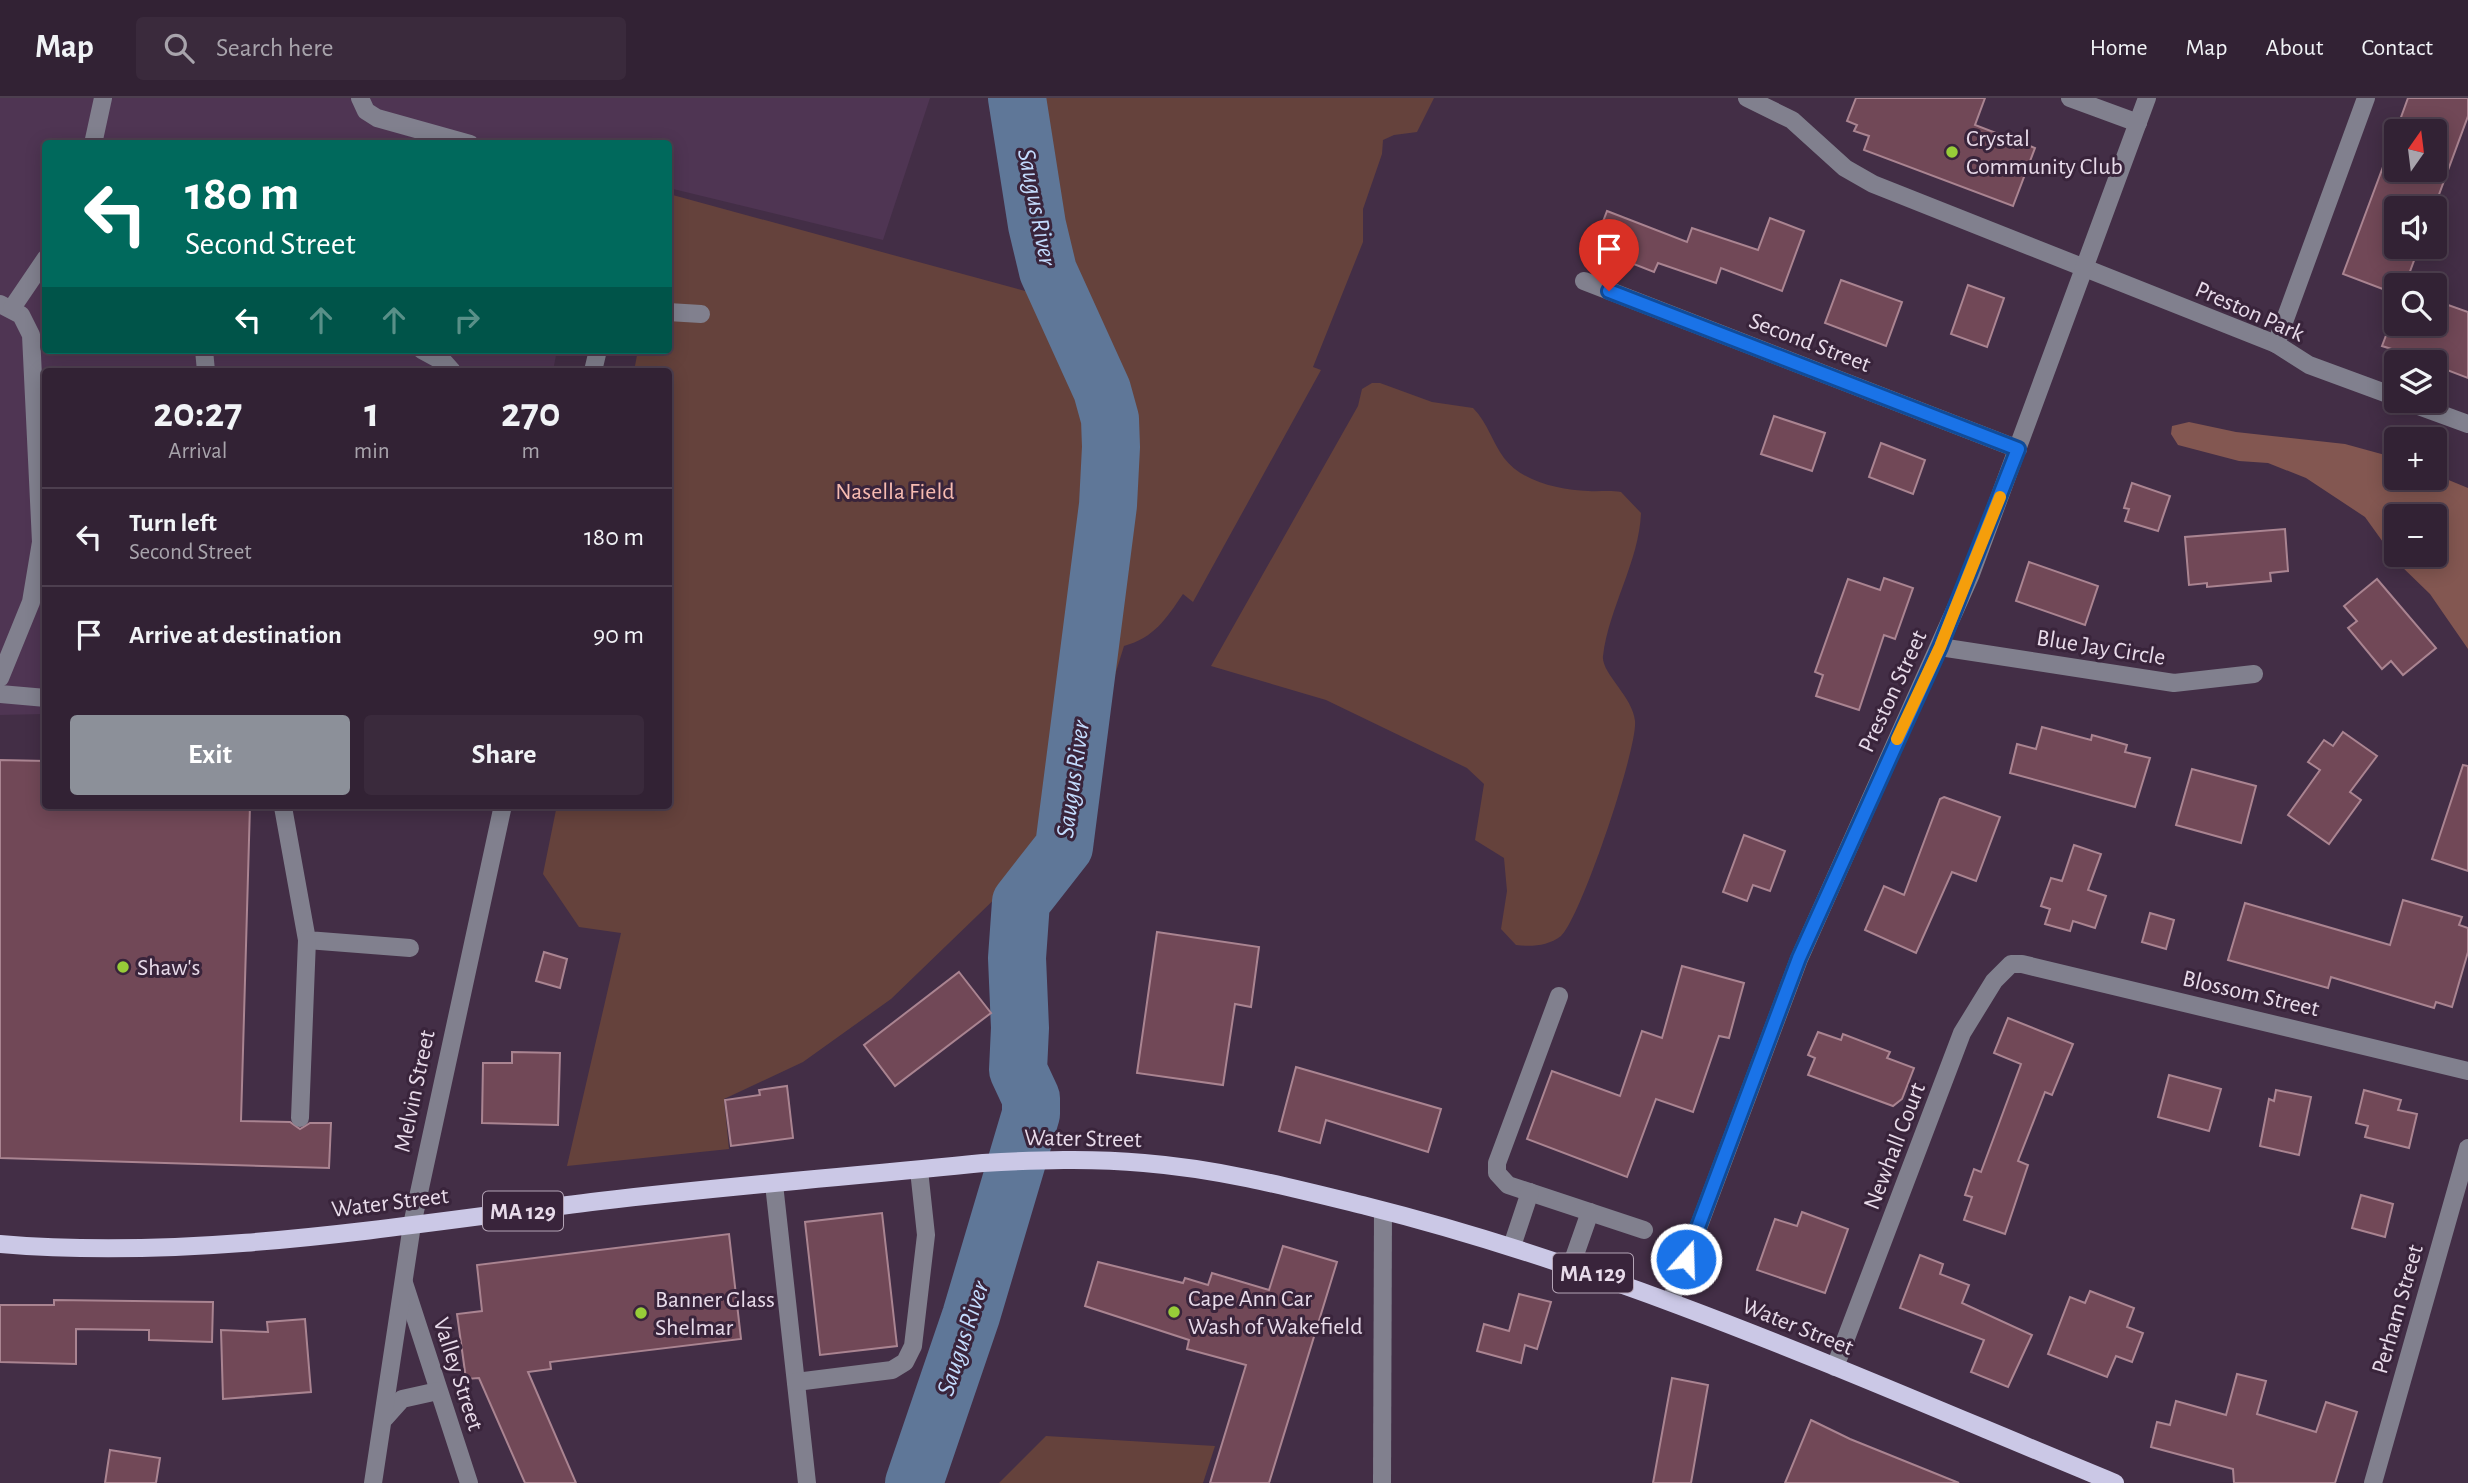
<!DOCTYPE html>
<html lang="en">
<head>
<meta charset="utf-8">
<style>
	:root { --surface:#322234; --page:#3a2a3c; --text:#f1f3f6; --muted:#a8a4ac; --line:#4d3f4f; --accent:#8c9099 }
	body { margin:0; font-family:"Alegreya Sans",sans-serif; background:var(--page); color:var(--text); height:100vh; display:flex; flex-direction:column; font-size:26px; white-space:nowrap }
	* { box-sizing:border-box; margin:0 }
	p { font-size:23px; color:var(--muted) }
	.icon { flex:none; width:38px; height:38px; fill:none; stroke:currentColor; stroke-width:2; stroke-linecap:round; stroke-linejoin:round }
	.map { position:relative; flex:1; overflow:hidden }
	.side { position:absolute; left:42px; top:270px; width:630px; height:441px; display:flex; flex-direction:column; background:var(--surface); border-radius:7px; box-shadow:0 4px 18px #0003,0 0 0 2px var(--line) }
	.side>* { flex:none }
	.banner { position:absolute; left:42px; top:42px; width:630px; height:214px; border-radius:7px; box-shadow:0 4px 18px #0003,0 0 0 2px var(--line); background:#00695c; color:#fff; overflow:hidden }
	.needle { width:46px; rotate:14deg }
	.fabs { position:absolute; left:2384px; top:21px; display:grid; gap:14px }
	.fabs a { display:grid; place-items:center; width:63px; height:63px; border-radius:7px; background:var(--surface); box-shadow:0 4px 18px #0003,0 0 0 2px var(--line); font-size:35px }
	.pin { position:absolute; display:grid; place-items:center; width:60px; height:60px; color:#fff; margin:-72px -30px; border-radius:50% 50% 50% 0; rotate:-45deg; box-shadow:0 0 7px #0007 }
	.pin .icon { rotate:45deg }
	.me { position:absolute; width:77px; margin:-38px; rotate:20deg; stroke-linejoin:round; filter:drop-shadow(0 0 5px #0008) }
	.turn { display:flex; align-items:center; gap:24px; height:147px; padding:0 28px; font-size:32px }
	.turn .icon { width:91px; height:91px; stroke-width:2.5 }
	.turn b { display:block; font-size:49px; line-height:60px }
	.lanes { display:flex; align-items:center; height:66px; padding:0 28px; background:#0003; justify-content:center; gap:35px; direction:ltr }
	.lanes .off { opacity:.35 }
	.eta { display:flex; justify-content:space-evenly; align-items:center; height:119px; text-align:center }
	.eta b { font-size:42px; font-weight:700; line-height:49px }
	.action { display:flex; gap:14px; margin-top:auto; padding:14px 28px }
	.action a { flex:1; height:80px; border-radius:7px; background:var(--accent); color:#fff; font-size:28px; font-weight:700; line-height:80px; text-align:center }
	.action a+a { background:var(--page); color:var(--text) }
	ul { padding:0; list-style:none }
	li { display:flex; align-items:center; gap:21px; height:98px; padding:0 28px; border-top:2px solid var(--line) }
	li div { flex:1 }
	li b { display:block; font-size:26px }
	li em { font-style:normal }
	header { display:flex; align-items:center; gap:42px; box-sizing:border-box; height:98px; padding:0 35px; background:var(--surface); border-bottom:2px solid var(--line) }
	header strong { font-size:33px }
	nav { display:flex; gap:38px; margin-inline-start:auto; font-size:24px }
	.search { width:490px; height:63px; background:var(--page); display:flex; align-items:center; gap:18px; box-sizing:border-box; padding:0 24px; border-radius:7px; color:var(--muted); font-size:26px }
	.map>svg:first-child { display:block }
	.built { fill:#4f3553 }
	.green { fill:#65423c }
	.forest { fill:#835751; fill-rule:evenodd }
	.lines { fill:none; stroke-linecap:round; stroke-linejoin:round }
	.river { stroke:#5f7798; stroke-width:58 }
	.building { fill:#714857; stroke:#aa8491; stroke-width:2 }
	.minor { stroke:#81808e; stroke-width:18 }
	.major { stroke:#cbc8e6; stroke-width:18 }
	.route-casing { stroke:#114b97; stroke-width:18 }
	.route { stroke:#1a73e8; stroke-width:12 }
	.slow { stroke:#f59e0b; stroke-width:12 }
	.poi-dot { fill:#97cc38; stroke:#39243b; stroke-width:2.5 }
	.labels { text-anchor:middle; stroke-width:6; stroke-linejoin:round; paint-order:stroke }
	.shield { fill:#39243b; stroke:#b4a4b6; stroke-width:2 }
	.shield-label { font-size:23px; font-weight:bold; fill:#e8dbea }
	.poi-label { font-size:24px; fill:#e8dbea; stroke:#39243b; text-anchor:start }
	.street-label { font-size:24px; fill:#e8dbea; stroke:#39243b }
	.park-label { font-size:24px; fill:#f7bbb1; stroke:#39243b }
	.water-label { font-size:26px; font-style:italic; fill:#c3dbfd; stroke:#39243b }
</style>
</head>
<body>
<header>
<strong>Map</strong>
<div class="search"><svg class="icon" aria-label="search" viewBox="0 0 24 24"><circle cx="10" cy="10" r="6"/><path d="M15 15l6 6"/></svg>Search here</div>
<nav><a>Home</a><a>Map</a><a>About</a><a>Contact</a></nav>
</header>
<div class="map">
<svg width="2468" height="1385" viewBox="0 0 2468 1385">
	<rect width="100%" height="100%" fill="#432e46"/>
	<polygon class="built" points="0,0 930,0 883,142 669,90 668,46 46,46 46,252 557,252 553,273 46,273 45,616 0,617"/>
	<g class="green">
		<path d="M1010,0H1434L1417,34L1394,37L1383,42L1382,56L1363,111V144L1313,269L1321,272L1193,504L1183,496C1166,521 1154,540 1124,548L1109,596L1099,605L1077,704L1006,790L891,901L803,964L724,1001L729,1051L567,1068L621,835L579,829L543,776L557,707H668V273H634L638,252H668L669,96L1036,196Z"/>
		<path d="M1372,285H1380L1432,304L1473,310C1488,325 1492,344 1504,360C1522,384 1560,392 1588,393C1599,394 1609,392 1621,394L1641,415C1639,464 1609,509 1603,558C1601,575 1633,599 1635,623C1638,650 1580,822 1561,838C1548,848 1531,849 1516,847L1501,831L1507,793L1504,760L1475,742L1484,686L1467,670L1326,602L1211,568L1358,308L1362,291Z"/>
		<polygon points="1046,1338 1215,1348 1203,1385 999,1385"/>
	</g>
	<path class="forest" d="M2189,324L2236,334L2345,346L2396,360V380H2434V376L2468,390V551L2430,496L2398,465L2365,419L2306,380L2268,365L2239,363L2178,347L2171,336L2172,328ZM2434,418V457H2396V418Z"/>
	<g class="lines">
		<polyline class="river" points="914,1385 971,1218 1031,1016 1031,1000 1018,972 1020,930 1017,860 1021,804 1064,749 1108,407 1111,349 1110,321 1102,292 1048,173 1037,127 1017,0"/>
	</g>
	<g class="building">
		<polygon points="1856,0 1985,0 1975,27 2035,50 2013,108 1864,52 1869,38 1854,33 1857,27 1847,23"/>
		<polygon points="2408,0 2468,0 2468,18 2434,110 2396,110 2396,149 2419,149 2405,187 2396,187 2396,196 2343,176 2396,34 2396,72 2434,72 2434,33 2396,33"/>
		<polygon points="1607,113 1687,144 1692,130 1758,152 1770,120 1804,133 1782,193 1721,170 1716,185 1658,165 1654,174 1593,150"/>
		<polygon points="1841,182 1902,204 1886,248 1825,225"/>
		<polygon points="1968,187 2004,200 1987,249 1951,236"/>
		<polygon points="2434,202 2468,214 2468,280 2434,267 2434,264 2382,248 2396,211 2396,226 2434,226"/>
		<polygon points="1774,318 1825,335 1812,373 1761,356"/>
		<polygon points="1881,345 1925,362 1913,396 1869,379"/>
		<polygon points="2132,385 2170,398 2158,433 2125,423 2129,411 2124,410"/>
		<polygon points="2285,431 2288,473 2270,475 2271,483 2207,489 2207,485 2189,487 2185,439"/>
		<polygon points="2029,464 2098,488 2085,527 2016,503"/>
		<polygon points="1884,480 1913,490 1895,541 1884,537 1859,612 1816,598 1823,577 1815,574 1848,481 1880,492"/>
		<polygon points="2377,481 2436,550 2403,577 2391,563 2382,571 2348,530 2357,523 2344,508"/>
		<polygon points="2042,629 2091,642 2092,637 2127,647 2125,654 2150,660 2135,709 2010,675 2017,646 2036,651"/>
		<polygon points="2343,634 2377,658 2350,694 2361,702 2329,746 2288,717 2320,672 2308,664 2324,642 2333,648"/>
		<polygon points="0,662 46,663 46,707 250,707 241,1023 290,1024 300,1031 310,1025 331,1025 329,1070 0,1060"/>
		<polygon points="2463,667 2468,668 2468,773 2432,761"/>
		<polygon points="2192,671 2256,688 2241,745 2176,727"/>
		<polygon points="1944,699 2000,719 1976,783 1952,774 1916,855 1865,832 1884,788 1904,797 1940,701"/>
		<polygon points="1744,737 1785,753 1770,793 1753,787 1747,803 1723,794"/>
		<polygon points="2074,747 2101,756 2088,792 2106,798 2095,830 2073,823 2070,833 2045,826 2050,811 2041,808 2051,780 2062,783"/>
		<polygon points="2403,802 2462,819 2459,827 2468,830 2468,854 2452,909 2436,904 2434,910 2331,879 2328,890 2228,862 2245,805 2390,847"/>
		<polygon points="2150,815 2174,822 2166,851 2142,844"/>
		<polygon points="1157,834 1259,849 1251,909 1235,906 1223,987 1137,975"/>
		<polygon points="544,854 567,861 560,890 536,883"/>
		<polygon points="1682,868 1744,885 1729,940 1719,938 1693,1014 1656,1001 1627,1079 1527,1041 1552,973 1620,998 1642,933 1662,940"/>
		<polygon points="959,874 991,915 895,988 864,947"/>
		<polygon points="2008,920 2073,946 2052,997 2045,994 2018,1063 2028,1067 2005,1136 1964,1122 1972,1099 1965,1097 1974,1071 1981,1074 2021,966 1994,955"/>
		<polygon points="1818,934 1841,942 1843,936 1890,954 1887,960 1914,970 1902,1001 1893,1008 1808,977 1815,960 1808,957"/>
		<polygon points="512,954 560,955 558,1027 482,1025 483,965 512,965"/>
		<polygon points="1296,969 1441,1011 1428,1054 1326,1022 1320,1045 1279,1033"/>
		<polygon points="2169,977 2221,991 2209,1033 2158,1019"/>
		<polygon points="787,988 793,1040 731,1048 725,1002 760,997 759,992"/>
		<polygon points="2276,992 2311,999 2299,1057 2260,1048 2269,1001 2274,1003"/>
		<polygon points="2364,992 2401,1002 2398,1012 2417,1016 2409,1050 2365,1039 2368,1028 2356,1025"/>
		<polygon points="2361,1097 2393,1106 2385,1139 2352,1130"/>
		<polygon points="1802,1114 1848,1131 1825,1195 1757,1172 1775,1121 1797,1128"/>
		<polygon points="882,1115 897,1248 820,1257 805,1124"/>
		<polygon points="729,1136 741,1241 550,1264 551,1271 528,1274 576,1385 525,1385 479,1280 466,1281 457,1216 482,1213 477,1167"/>
		<polygon points="1283,1148 1337,1164 1269,1385 1210,1385 1246,1267 1187,1251 1189,1242 1085,1208 1098,1164 1183,1185 1185,1180 1208,1187 1212,1175 1269,1192"/>
		<polygon points="1920,1157 1943,1166 1940,1176 1969,1187 1962,1205 2032,1237 2008,1289 1971,1274 1984,1242 1900,1210"/>
		<polygon points="2090,1193 2134,1210 2127,1229 2143,1235 2132,1264 2116,1258 2107,1279 2048,1256 2070,1199 2085,1205"/>
		<polygon points="1519,1196 1551,1204 1537,1251 1525,1247 1521,1265 1477,1253 1484,1226 1509,1233"/>
		<polygon points="54,1202 213,1204 212,1244 149,1242 149,1232 76,1231 76,1266 0,1264 0,1207 54,1207"/>
		<polygon points="305,1221 311,1294 223,1301 221,1232 268,1234 267,1224"/>
		<polygon points="2237,1276 2266,1283 2257,1316 2316,1334 2326,1304 2357,1314 2335,1385 2234,1385 2233,1371 2151,1349 2157,1324 2170,1327 2176,1303 2226,1317"/>
		<polygon points="1672,1280 1708,1287 1691,1385 1653,1385"/>
		<polygon points="1811,1322 1850,1341 1959,1385 1785,1385"/>
		<polygon points="110,1352 160,1360 156,1385 105,1385"/>
	</g>
	<g class="lines">
		<g class="minor">
			<polyline points="360,0 366,13 377,20 470,46"/>
			<polyline points="1747,0 1792,22 1845,70 1873,86 2276,246 2309,267 2396,299"/>
			<polyline points="2070,0 2138,25"/>
			<polyline points="93,46 103,0"/>
			<polyline points="1584,183 2018,351"/>
			<polyline points="0,206 21,217 31,237 41,444 31,504 0,580"/>
			<polyline points="12,210 46,160"/>
			<polyline points="668,214 701,216"/>
			<polyline points="2276,246 2366,0"/>
			<polyline points="204,252 206,273"/>
			<polyline points="422,252 444,264 452,273"/>
			<polyline points="593,273 598,252"/>
			<polyline points="2405,303 2468,326"/>
			<polyline points="1940,549 2174,585 2254,576"/>
			<polyline points="0,596 46,600"/>
			<polyline points="283,709 307,842 410,850"/>
			<polyline points="1559,898 1497,1065 1497,1075 1508,1087 1644,1132"/>
			<polyline points="300,1020 307,842"/>
			<polyline points="774,1086 807,1385"/>
			<polyline points="1512,1148 1530,1094"/>
			<polyline points="1571,1168 1590,1114"/>
			<polyline points="404,1185 469,1385"/>
			<polyline points="1671,1202 1799,861 1971,476 2147,0"/>
			<polyline points="1835,1269 1962,935 1994,883 2011,866 2022,866 2468,973"/>
			<polyline points="796,1284 892,1272 905,1264 913,1248 926,1137 919,1072"/>
			<polyline points="385,1320 402,1301 438,1293"/>
			<polyline points="373,1385 412,1127 503,707"/>
			<polyline points="1382,1385 1383,1113"/>
			<polyline points="2373,1385 2468,1050"/>
		</g>
		<path class="major" d="M0,1146C201,1163 401,1127 600,1103C727,1088 856,1078 983,1065C1037,1062 1091,1060 1144,1065C1220,1071 1293,1090 1366,1108C1626,1173 1869,1284 2115,1385"/>
	</g>
	<g class="lines">
		<defs>
			<polyline id="route" points="1609,193 2018,351 1940,549 1799,860 1686,1161"/>
		</defs>
		<use href="#route" class="route-casing"/>
		<use href="#route" class="route"/>
		<polyline class="slow" points="1897,641 1940,549 2000,399"/>
	</g>
	<g class="poi-dot">
		<circle cx="1952" cy="54" r="7"/>
		<circle cx="123" cy="869" r="7"/>
		<circle cx="1174" cy="1214" r="7"/>
		<circle cx="641" cy="1215" r="7"/>
	</g>
	<g class="labels">
		<g class="shield">
			<rect x="483" y="1093.5" width="80" height="39" rx="5"/>
			<rect x="1553" y="1155.5" width="80" height="39" rx="5"/>
		</g>
		<g class="shield-label">
			<text x="523" y="1121">MA 129</text>
			<text x="1593" y="1183">MA 129</text>
		</g>
		<g class="poi-label">
			<text x="1966" y="48">Crystal<tspan x="1966" dy="28">Community Club</tspan></text>
			<text x="137" y="877">Shaw's</text>
			<text x="1188" y="1208">Cape Ann Car<tspan x="1188" dy="28">Wash of Wakefield</tspan></text>
			<text x="655" y="1209">Banner Glass<tspan x="655" dy="28">Shelmar</tspan></text>
		</g>
		<g class="street-label">
			<text transform="translate(2250 213) rotate(24)" y="8">Preston Park</text>
			<text transform="translate(1810 244) rotate(21)" y="8">Second Street</text>
			<text transform="translate(2101 549) rotate(9)" y="8">Blue Jay Circle</text>
			<text transform="translate(1892 593) rotate(-65)" y="8">Preston Street</text>
			<text transform="translate(2251 895) rotate(13)" y="8">Blossom Street</text>
			<text transform="translate(414 993) rotate(-78)" y="8">Melvin Street</text>
			<text transform="translate(1083 1040) rotate(1)" y="8">Water Street</text>
			<text transform="translate(1894 1048) rotate(-69)" y="8">Newhall Court</text>
			<text transform="translate(390 1104) rotate(-7)" y="8">Water Street</text>
			<text transform="translate(2397 1211) rotate(-74)" y="8">Perham Street</text>
			<text transform="translate(1798 1228) rotate(22)" y="8">Water Street</text>
			<text transform="translate(459 1276) rotate(72)" y="8">Valley Street</text>
		</g>
		<g class="park-label">
			<text x="895" y="401">Nasella Field</text>
		</g>
		<g class="water-label">
			<text transform="translate(1038 109) rotate(79)" y="9">Saugus River</text>
			<text transform="translate(1072 681) rotate(-82)" y="9">Saugus River</text>
			<text transform="translate(962 1240) rotate(-72)" y="9">Saugus River</text>
		</g>
	</g>
</svg>
<div class="fabs">
<a><svg class="needle" viewBox="-14 -14 28 28"><path d="M0-13l5 13h-10z" fill="#e53935"/><path d="M0 13l5-13h-10z" fill="#a8a4ac"/></svg></a>
<a><svg class="icon" aria-label="sound" viewBox="0 0 24 24"><path d="M4 9h4l5-4v14l-5-4H4zM17 9q2 3 0 6"/></svg></a>
<a><svg class="icon" aria-label="search" viewBox="0 0 24 24"><circle cx="10" cy="10" r="6"/><path d="M15 15l6 6"/></svg></a>
<a><svg class="icon" aria-label="layers" viewBox="0 0 24 24"><path d="M12 4l9 5-9 5-9-5zM3 14l9 5 9-5"/></svg></a>
<a>+</a>
<a>−</a>
</div>
<div class="pin" style="left:1609px;top:193px;background:#d93025"><svg class="icon" aria-label="arrive" viewBox="0 0 24 24"><path d="M6 21V4h12l-3 4 3 4H6"/></svg></div>
<svg class="me" style="left:1686px;top:1161px" viewBox="-20 -20 40 40"><circle r="17" fill="#1a73e8" stroke="#fff" stroke-width="3"/><path d="M0-11L8 9 0 5-8 9z" fill="#fff"/></svg>
<div class="banner">
<div class="turn"><svg class="icon" aria-label="left" viewBox="0 0 24 24"><path d="M17 20v-9H6M10 6l-5 5 5 5"/></svg><div><b>180 m</b>Second Street</div></div>
<div class="lanes"><svg class="icon" aria-label="left" viewBox="0 0 24 24"><path d="M17 20v-9H6M10 6l-5 5 5 5"/></svg><svg class="icon off" aria-label="ahead" viewBox="0 0 24 24"><path d="M12 20V5M6 11l6-6 6 6"/></svg><svg class="icon off" aria-label="ahead" viewBox="0 0 24 24"><path d="M12 20V5M6 11l6-6 6 6"/></svg><svg class="icon off" aria-label="right" viewBox="0 0 24 24"><path d="M7 20v-9h11M14 6l5 5-5 5"/></svg></div>
</div>
<section class="side">
<div class="eta">
<div><b>20:27</b><p>Arrival</p></div>
<div><b>1</b><p>min</p></div>
<div><b>270</b><p>m</p></div>
</div>
<ul>
<li><svg class="icon" aria-label="left" viewBox="0 0 24 24"><path d="M17 20v-9H6M10 6l-5 5 5 5"/></svg><div><b>Turn left</b><p>Second Street</p></div><em>180 m</em></li>
<li><svg class="icon" aria-label="arrive" viewBox="0 0 24 24"><path d="M6 21V4h12l-3 4 3 4H6"/></svg><div><b>Arrive at destination</b></div><em>90 m</em></li>
</ul>
<div class="action"><a>Exit</a><a>Share</a></div>
</section>
</div>
</body>
</html>
